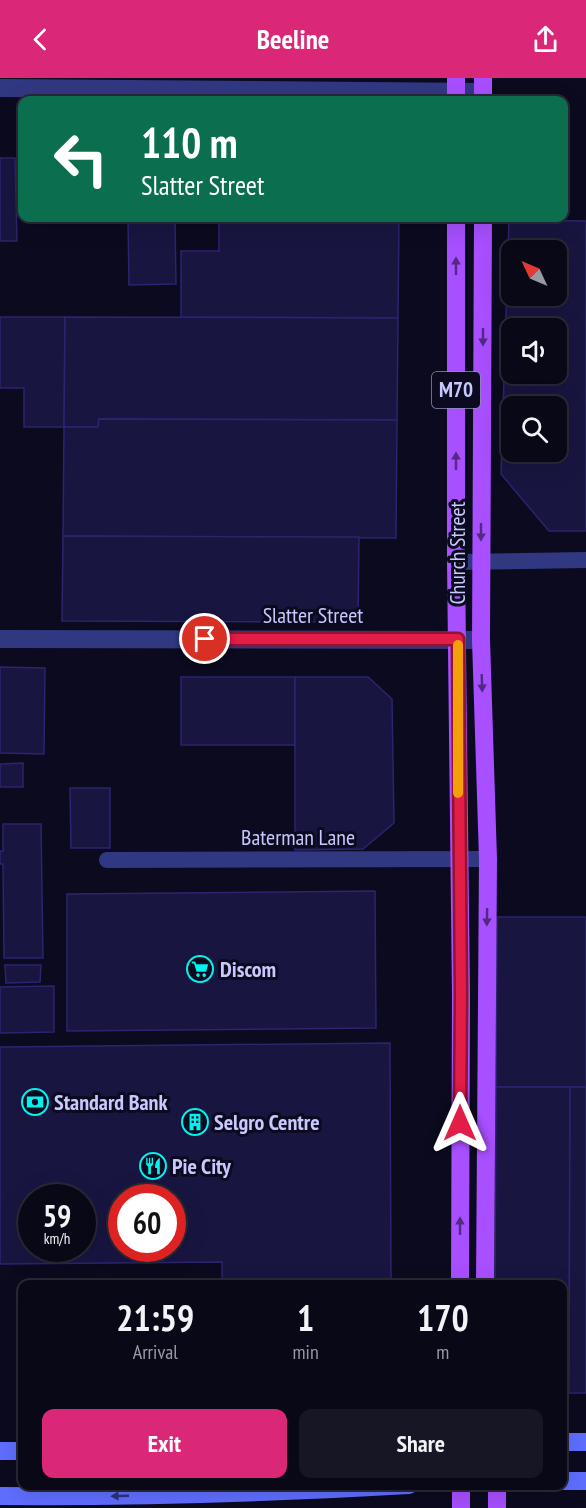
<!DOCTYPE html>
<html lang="en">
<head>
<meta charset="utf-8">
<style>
	:root { --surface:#080817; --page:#161624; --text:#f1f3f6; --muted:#989aa1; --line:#292936; --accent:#db2777 }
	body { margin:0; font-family:"PT Sans Narrow",sans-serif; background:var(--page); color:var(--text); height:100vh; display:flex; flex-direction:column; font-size:22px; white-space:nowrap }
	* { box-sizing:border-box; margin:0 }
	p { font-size:20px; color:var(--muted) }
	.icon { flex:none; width:33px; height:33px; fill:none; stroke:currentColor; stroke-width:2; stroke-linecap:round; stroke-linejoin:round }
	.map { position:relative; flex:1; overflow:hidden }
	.sheet { position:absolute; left:18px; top:1202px; width:549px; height:210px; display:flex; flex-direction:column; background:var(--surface); border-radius:12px; box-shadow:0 6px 24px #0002,0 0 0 2px var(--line) }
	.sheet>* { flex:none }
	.banner { position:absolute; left:18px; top:18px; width:550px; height:126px; border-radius:12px; box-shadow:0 6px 24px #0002,0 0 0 2px var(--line); background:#0b6e4f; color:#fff; overflow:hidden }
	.needle { width:39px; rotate:314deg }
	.tools { position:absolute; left:501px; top:162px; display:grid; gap:12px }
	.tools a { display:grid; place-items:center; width:66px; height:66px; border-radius:12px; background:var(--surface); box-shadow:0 6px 24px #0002,0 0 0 2px var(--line); font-size:30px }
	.speed { position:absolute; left:18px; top:1106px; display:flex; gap:12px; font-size:30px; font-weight:700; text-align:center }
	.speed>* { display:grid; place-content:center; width:78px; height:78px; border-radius:50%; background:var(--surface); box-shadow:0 6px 24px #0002,0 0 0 2px var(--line); line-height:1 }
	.speed small { font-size:15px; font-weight:400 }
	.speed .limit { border:9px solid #d22; background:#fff; color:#111 }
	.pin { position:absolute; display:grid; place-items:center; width:51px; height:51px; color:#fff; margin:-26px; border:3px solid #fff; border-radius:50%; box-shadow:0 2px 6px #0007 }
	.me { position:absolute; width:66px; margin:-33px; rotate:0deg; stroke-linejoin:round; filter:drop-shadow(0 0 4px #0008) }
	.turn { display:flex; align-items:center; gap:21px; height:126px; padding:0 24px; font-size:27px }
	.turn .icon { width:78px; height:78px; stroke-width:2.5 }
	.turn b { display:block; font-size:42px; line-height:51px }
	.eta { display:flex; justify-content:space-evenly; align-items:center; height:102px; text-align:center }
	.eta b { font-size:36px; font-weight:600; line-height:42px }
	.action { display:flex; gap:12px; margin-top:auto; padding:12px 24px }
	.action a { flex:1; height:69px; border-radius:12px; background:var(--accent); color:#fff; font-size:24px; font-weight:600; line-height:69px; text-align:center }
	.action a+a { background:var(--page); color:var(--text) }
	header { display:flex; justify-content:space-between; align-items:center; height:78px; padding:0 24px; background:var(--accent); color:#fff; font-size:27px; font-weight:600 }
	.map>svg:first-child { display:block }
	.building { fill:#181541; stroke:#2b256f; stroke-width:1.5; fill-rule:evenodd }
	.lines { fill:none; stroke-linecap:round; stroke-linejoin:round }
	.lane { stroke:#313882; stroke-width:16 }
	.street { stroke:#313882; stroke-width:18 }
	.secondary { stroke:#5f6eff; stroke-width:18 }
	.primary { stroke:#a84fff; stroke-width:18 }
	.oneway { fill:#522984 }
	.oneway2 { fill:#2d3279 }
	.route-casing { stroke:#92132f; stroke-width:15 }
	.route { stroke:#e11d48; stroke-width:10 }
	.slow { stroke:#f59e0b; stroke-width:10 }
	.labels { text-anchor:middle; stroke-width:6; stroke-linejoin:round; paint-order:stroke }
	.shield { fill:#0b0a1f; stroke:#8f8fbc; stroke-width:1.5 }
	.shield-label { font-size:21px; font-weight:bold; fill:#c8c8ff }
	.street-label { font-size:22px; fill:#c8c8ff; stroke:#0b0a1f }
	.poi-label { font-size:22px; font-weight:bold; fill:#c8c8ff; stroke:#0b0a1f; text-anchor:start }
</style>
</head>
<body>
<header><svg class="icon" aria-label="back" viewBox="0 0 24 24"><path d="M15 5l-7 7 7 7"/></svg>Beeline<svg class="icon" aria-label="share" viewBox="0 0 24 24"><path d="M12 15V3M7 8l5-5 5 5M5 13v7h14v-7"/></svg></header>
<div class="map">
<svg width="586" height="1430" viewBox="0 0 586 1430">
	<rect width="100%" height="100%" fill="#0b0a1f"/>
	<g class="building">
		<polygon points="0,80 15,80 17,163 0,163"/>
		<polygon points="128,140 175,140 176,206 129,207"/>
		<polygon points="219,140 399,140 398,240 181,239 181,173 219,173"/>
		<path d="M509,142L586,143V453H549L501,396ZM512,172H556V218H512ZM512,250H556V296H512ZM512,328H556V374H512Z"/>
		<polygon points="0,239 65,239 64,349 24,349 24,310 0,310"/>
		<polygon points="65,239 398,240 397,342 99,341 98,349 64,349"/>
		<polygon points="99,341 397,342 396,460 63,458 64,349 98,349"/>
		<polygon points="63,458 359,459 358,544 62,543"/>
		<polygon points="0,589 45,590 44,676 0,675"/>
		<rect x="181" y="599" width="114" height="68"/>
		<polygon points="295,599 368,599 392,621 394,745 363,771 295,772"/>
		<polygon points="23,685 23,709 0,709 0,686"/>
		<polygon points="70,710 110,710 110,770 71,770"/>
		<polygon points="3,746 41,746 43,880 4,880 3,786 0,786 0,773 3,773"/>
		<polygon points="375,813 376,950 67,953 67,816"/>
		<polygon points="497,839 586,839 586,1009 496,1009"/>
		<polygon points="5,887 41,887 40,904 6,905"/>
		<polygon points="54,908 54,954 0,955 0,909"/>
		<path d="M390,965L391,1206H222V1184L0,1186V969ZM32,1119H82V1170H32ZM122,1119H172V1170H122Z"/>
		<polygon points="496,1009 570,1009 569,1315 562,1315 562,1206 495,1206"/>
		<polygon points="570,1009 586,1009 586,1315 569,1315"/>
	</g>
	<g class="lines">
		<g class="lane">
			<polyline points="456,484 586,482"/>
			<polyline points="107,782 488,781"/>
		</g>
		<g class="street">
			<polyline points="0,10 483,14"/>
			<polyline points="0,561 481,562"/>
		</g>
		<g class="secondary">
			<polyline points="562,1364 586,1364"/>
			<polyline points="0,1373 22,1373"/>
			<polyline points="562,1403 586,1403"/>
			<path d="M0,1418C137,1419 273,1415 409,1407"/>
		</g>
		<g class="primary">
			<polyline points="456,22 456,0"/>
			<polyline points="483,22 483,0"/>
			<polyline points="456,140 456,484 461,917 460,1206"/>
			<polyline points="483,140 481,562 488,781 485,1206"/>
			<polyline points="461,1430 461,1407"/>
			<polyline points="497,1430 497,1407"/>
		</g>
	</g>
	<defs><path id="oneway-solid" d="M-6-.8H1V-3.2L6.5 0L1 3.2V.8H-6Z" transform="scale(1.5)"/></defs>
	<g class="oneway">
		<use href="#oneway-solid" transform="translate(456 188) rotate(-90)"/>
		<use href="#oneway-solid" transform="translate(483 259) rotate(90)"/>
		<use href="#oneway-solid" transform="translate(456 383) rotate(-90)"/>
		<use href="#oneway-solid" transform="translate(481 454) rotate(90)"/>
		<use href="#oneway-solid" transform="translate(482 605) rotate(88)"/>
		<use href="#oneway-solid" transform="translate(487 839) rotate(91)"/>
		<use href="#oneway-solid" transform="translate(460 1148) rotate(-90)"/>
	</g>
	<use class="oneway2" href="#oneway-solid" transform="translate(120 1418) rotate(178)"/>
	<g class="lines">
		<defs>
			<polyline id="route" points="205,561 458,561 461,917 460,1045"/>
		</defs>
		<use href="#route" class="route-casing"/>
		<use href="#route" class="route"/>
		<polyline class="slow" points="458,567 458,715"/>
	</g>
	<defs>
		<symbol id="supermarket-ring" viewBox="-11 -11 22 22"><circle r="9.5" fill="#0b0a1f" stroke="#00f3ee" stroke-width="1.5"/><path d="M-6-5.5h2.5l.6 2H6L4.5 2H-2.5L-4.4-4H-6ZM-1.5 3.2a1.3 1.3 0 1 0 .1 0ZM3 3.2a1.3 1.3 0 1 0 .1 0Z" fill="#00f3ee"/></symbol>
		<symbol id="bank-ring" viewBox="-11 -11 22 22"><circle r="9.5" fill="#0b0a1f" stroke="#00f3ee" stroke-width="1.5"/><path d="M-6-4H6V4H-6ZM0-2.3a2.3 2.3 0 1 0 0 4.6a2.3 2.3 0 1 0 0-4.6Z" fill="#00f3ee"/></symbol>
		<symbol id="building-ring" viewBox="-11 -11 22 22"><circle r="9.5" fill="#0b0a1f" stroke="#00f3ee" stroke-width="1.5"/><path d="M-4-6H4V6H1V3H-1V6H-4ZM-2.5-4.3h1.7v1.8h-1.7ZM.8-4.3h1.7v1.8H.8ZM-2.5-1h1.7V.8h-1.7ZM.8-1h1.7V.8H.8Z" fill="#00f3ee"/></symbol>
		<symbol id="restaurant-ring" viewBox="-11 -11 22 22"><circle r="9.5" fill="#0b0a1f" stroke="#00f3ee" stroke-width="1.5"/><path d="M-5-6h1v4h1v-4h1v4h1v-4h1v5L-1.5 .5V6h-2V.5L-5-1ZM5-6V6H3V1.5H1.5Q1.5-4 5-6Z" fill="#00f3ee"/></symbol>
	</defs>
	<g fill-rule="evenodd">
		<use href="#supermarket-ring" x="185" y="876" width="30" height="30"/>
		<use href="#bank-ring" x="20" y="1009" width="30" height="30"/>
		<use href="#building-ring" x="180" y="1029" width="30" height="30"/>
		<use href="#restaurant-ring" x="138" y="1073" width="30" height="30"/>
	</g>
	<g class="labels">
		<rect class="shield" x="432" y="294" width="48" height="36" rx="4.5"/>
		<g class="shield-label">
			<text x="456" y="319">M70</text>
		</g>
		<g class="street-label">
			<text transform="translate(457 475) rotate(-90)" y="8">Church Street</text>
			<text x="313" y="545">Slatter Street</text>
			<text x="298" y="767">Baterman Lane</text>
		</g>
		<g class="poi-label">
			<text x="220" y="899">Discom</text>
			<text x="54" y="1032">Standard Bank</text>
			<text x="214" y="1052">Selgro Centre</text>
			<text x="172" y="1096">Pie City</text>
		</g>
	</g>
</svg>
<div class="tools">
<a><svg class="needle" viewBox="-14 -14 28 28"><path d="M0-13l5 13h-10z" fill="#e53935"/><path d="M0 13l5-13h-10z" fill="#989aa1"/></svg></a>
<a><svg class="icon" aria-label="sound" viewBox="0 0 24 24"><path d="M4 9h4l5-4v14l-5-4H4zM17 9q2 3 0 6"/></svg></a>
<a><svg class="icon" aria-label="search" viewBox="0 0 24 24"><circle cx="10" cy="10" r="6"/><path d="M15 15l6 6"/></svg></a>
</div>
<div class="speed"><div>59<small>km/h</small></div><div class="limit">60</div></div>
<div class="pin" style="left:205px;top:561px;background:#d93025"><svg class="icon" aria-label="arrive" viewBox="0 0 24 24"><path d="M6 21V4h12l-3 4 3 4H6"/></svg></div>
<svg class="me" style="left:460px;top:1045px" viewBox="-20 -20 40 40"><path d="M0-17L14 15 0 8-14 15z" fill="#e11d48" stroke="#fff" stroke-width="4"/></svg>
<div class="banner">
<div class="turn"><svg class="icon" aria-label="left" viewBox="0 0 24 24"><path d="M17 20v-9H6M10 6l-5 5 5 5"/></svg><div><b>110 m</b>Slatter Street</div></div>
</div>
<section class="sheet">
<div class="eta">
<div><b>21:59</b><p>Arrival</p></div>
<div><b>1</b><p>min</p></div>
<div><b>170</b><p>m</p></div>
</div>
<div class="action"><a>Exit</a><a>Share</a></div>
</section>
</div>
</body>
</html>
